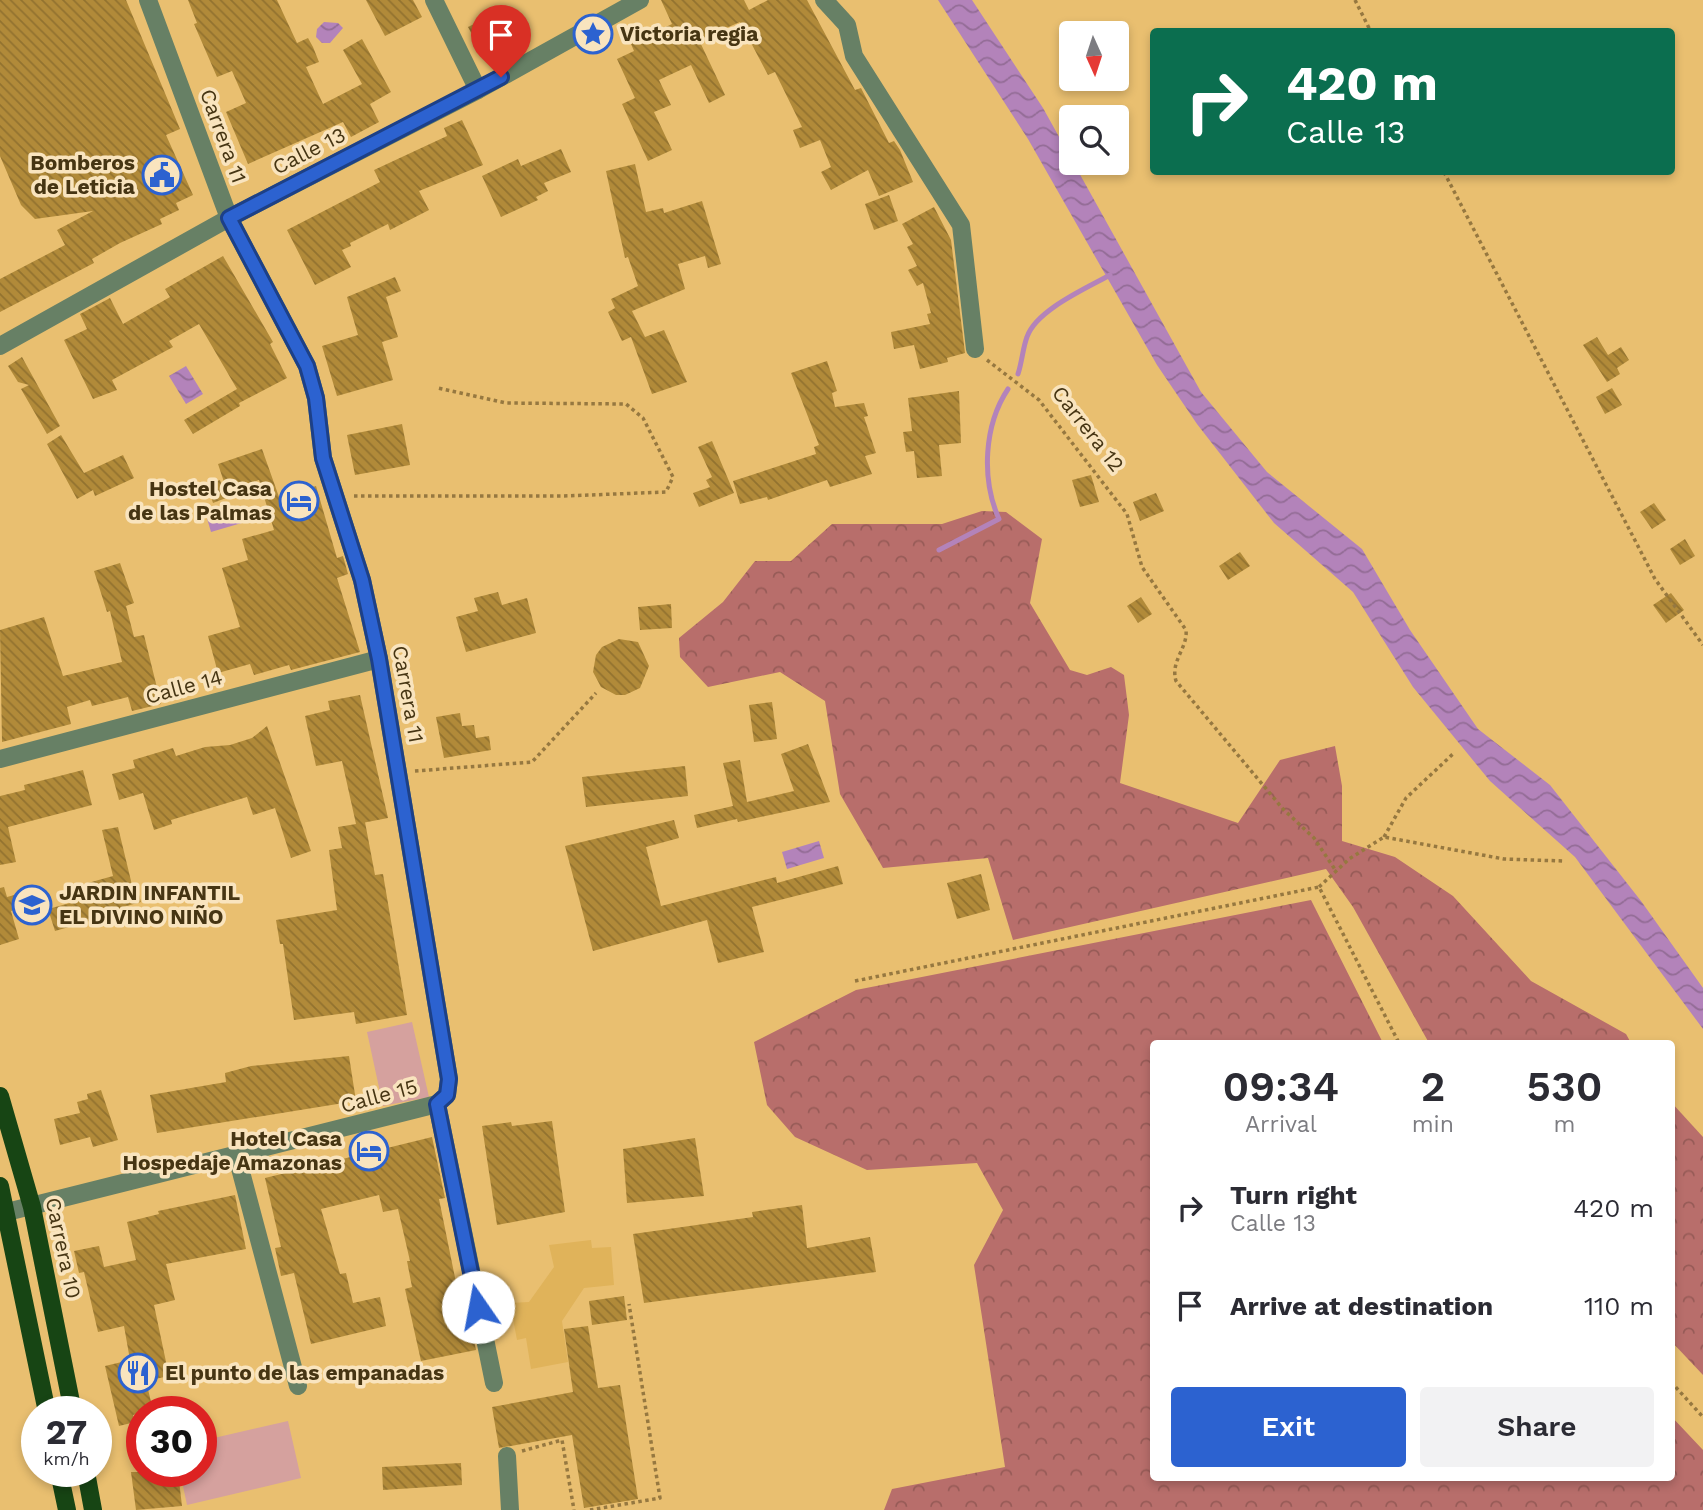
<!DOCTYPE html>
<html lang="en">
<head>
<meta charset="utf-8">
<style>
	:root { --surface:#fff; --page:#f2f2f3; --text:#2b2b33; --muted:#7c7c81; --accent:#2c62d0 }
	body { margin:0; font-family:"Work Sans",sans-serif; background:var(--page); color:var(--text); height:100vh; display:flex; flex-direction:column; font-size:26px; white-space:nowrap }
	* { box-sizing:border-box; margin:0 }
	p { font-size:23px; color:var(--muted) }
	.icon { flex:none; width:38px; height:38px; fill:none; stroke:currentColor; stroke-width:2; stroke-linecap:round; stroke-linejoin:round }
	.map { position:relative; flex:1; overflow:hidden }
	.panel { position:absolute; left:1150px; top:1040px; width:525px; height:441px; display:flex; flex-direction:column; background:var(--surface); border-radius:7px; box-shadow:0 4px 10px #0003 }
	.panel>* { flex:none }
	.hud { position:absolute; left:1150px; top:28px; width:525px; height:147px; border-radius:7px; box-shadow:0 4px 10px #0003; background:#0b6e4f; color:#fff; overflow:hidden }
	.needle { width:46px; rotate:177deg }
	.fabs { position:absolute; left:1059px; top:21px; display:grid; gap:14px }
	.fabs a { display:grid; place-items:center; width:70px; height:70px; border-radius:7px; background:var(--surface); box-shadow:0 4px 10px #0003; font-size:35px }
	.speed { position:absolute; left:21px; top:1396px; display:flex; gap:14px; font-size:35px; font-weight:700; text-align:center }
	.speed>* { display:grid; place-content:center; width:91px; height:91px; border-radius:50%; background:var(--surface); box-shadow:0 4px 10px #0003; line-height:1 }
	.speed small { font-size:18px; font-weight:400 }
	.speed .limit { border:10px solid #d22; background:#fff; color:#111 }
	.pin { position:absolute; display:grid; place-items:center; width:60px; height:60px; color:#fff; margin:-72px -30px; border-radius:50% 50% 50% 0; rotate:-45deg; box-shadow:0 0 7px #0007 }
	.pin .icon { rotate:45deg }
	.me { position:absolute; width:77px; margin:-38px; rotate:348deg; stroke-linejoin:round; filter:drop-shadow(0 0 5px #0008) }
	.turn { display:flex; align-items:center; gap:24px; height:147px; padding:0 21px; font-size:32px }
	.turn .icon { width:91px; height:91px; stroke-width:2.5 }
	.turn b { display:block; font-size:49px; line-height:60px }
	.eta { display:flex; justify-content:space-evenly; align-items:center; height:119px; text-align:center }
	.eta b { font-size:42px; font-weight:600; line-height:49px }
	.button { display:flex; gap:14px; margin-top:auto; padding:14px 21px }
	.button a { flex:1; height:80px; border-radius:7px; background:var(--accent); color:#fff; font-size:28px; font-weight:600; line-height:80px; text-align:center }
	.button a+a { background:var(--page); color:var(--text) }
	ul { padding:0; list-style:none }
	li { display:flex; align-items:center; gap:21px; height:98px; padding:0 21px }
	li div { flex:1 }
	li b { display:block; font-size:26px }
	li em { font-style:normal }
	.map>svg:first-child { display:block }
	.built { fill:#e0b35a }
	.forest { fill:url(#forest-crowns) }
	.garden { fill:#d5a19e }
	.water { fill:url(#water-waves) }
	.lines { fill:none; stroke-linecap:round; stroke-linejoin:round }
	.stream { stroke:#b383ba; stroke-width:5 }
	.building { fill:url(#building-back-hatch) }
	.path { stroke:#967840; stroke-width:3.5; stroke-dasharray:3.5 3.5; stroke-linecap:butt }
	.minor { stroke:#678065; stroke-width:18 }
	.major { stroke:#174514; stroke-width:18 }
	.route-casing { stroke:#1d4087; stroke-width:18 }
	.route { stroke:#2c62d0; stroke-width:12 }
	.labels { text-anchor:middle; stroke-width:7; stroke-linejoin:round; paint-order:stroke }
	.poi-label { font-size:21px; font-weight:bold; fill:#463513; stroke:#f9e4be; text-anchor:start }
	.street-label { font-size:21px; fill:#463513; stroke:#f9e4be }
</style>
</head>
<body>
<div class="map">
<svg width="1703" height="1510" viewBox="0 0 1703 1510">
	<defs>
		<pattern id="forest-crowns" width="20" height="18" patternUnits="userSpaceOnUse" patternTransform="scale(1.75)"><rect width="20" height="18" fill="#b86e6b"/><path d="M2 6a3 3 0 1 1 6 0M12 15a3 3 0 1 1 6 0" fill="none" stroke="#975b57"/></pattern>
		<pattern id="water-waves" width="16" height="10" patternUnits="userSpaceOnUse" patternTransform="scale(1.75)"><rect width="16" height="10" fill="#b383ba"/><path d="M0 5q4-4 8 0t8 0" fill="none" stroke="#936c96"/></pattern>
		<pattern id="building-back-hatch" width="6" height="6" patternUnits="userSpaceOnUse" patternTransform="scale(1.75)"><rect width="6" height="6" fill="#b18a39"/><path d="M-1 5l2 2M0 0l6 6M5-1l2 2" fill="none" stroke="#92722f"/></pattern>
	</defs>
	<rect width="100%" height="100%" fill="#e9bf70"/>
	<polygon class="built" points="591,1240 592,1248 611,1247 614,1285 584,1288 562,1321 568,1362 531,1369 526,1338 517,1340 510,1303 529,1302 554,1267 549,1245"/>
	<g class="forest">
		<polygon points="982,511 1006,512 1042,539 1030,603 1070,670 1087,675 1111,667 1124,675 1129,715 1120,783 1238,823 1280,760 1335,746 1342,786 1342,841 1395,857 1453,896 1531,981 1626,1034 1631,1043 1429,1043 1353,907 1326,869 1013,940 988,858 883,868 840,794 825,701 780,672 708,687 680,657 679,638 723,602 755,561 791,561 832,524 942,524"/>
		<polygon points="1311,900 1383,1043 1153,1043 1153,1477 1671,1477 1671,1416 1703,1450 1703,1510 884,1510 892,1489 1005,1467 974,1265 1003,1210 977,1163 867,1170 795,1137 767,1105 754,1042 856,990"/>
		<polygon points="1671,1102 1703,1137 1703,1375 1671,1341"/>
	</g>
	<g class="garden">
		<polygon points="412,1022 429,1097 383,1106 367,1032"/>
		<polygon points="288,1421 301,1478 187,1505 180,1472 201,1472 201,1441"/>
	</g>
	<g class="water">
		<polygon points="938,0 972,0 1043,108 1201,392 1267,472 1362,549 1410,630 1478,729 1550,785 1641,901 1703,988 1703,1029 1575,857 1490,781 1413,687 1353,592 1274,523 1197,424 1157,365 1028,139"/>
		<polygon points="324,22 338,23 343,28 330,43 322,43 316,37 317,29"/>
		<polygon points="186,366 203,394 186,404 169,376"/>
		<polygon points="241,506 245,522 211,532 206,515"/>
		<polygon points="819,841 824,858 787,869 782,852"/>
	</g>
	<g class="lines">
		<g class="stream">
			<path d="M1018,374C1022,362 1023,347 1027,337C1036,310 1087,288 1110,275"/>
			<path d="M939,550L999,519C981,479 984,425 1008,389"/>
		</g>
	</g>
	<g class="building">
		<polygon points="0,0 126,0 180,129 166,135 193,195 176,203 179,210 160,219 162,224 120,243 92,259 94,263 0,312 0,279 65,245 57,230 93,211 35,219 21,205 0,156"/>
		<polygon points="188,0 277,0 297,43 308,38 313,47 319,62 306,67 323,104 362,84 343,50 362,39 391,92 370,104 379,122 351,137 343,122 248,164 226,112 246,103 232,71 217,77 194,24 197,23"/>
		<polygon points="366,0 413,0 422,17 385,36"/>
		<polygon points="661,0 744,0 749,10 768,0 807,0 855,90 861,88 889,143 894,141 900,150 913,182 879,196 868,170 831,190 821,172 831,167 820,140 800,148 793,130 802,127 775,72 768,75 740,22 699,40 725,95 709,103 691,65 659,80 671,105 654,112 672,150 648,161 622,104 635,98 617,59 634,51 631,44 672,24"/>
		<polygon points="508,7 524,39 485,59 468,27"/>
		<polygon points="462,120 483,165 419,191 429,210 390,230 388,224 350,243 351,246 342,250 351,267 315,285 287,230 380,182 374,170 447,136 444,128"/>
		<polygon points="561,149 571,172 544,183 548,191 536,197 538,200 501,217 482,176 518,159 521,166"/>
		<polygon points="635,164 646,212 663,208 664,213 702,201 721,264 708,268 705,256 678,264 685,289 632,311 645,337 664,330 687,382 652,394 631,337 622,341 608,312 615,308 611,299 638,286 628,257 625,258 606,171"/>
		<polygon points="889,195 898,221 874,230 865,204"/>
		<polygon points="934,207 951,240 965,353 947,358 948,362 920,369 914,345 894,349 891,332 930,324 927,314 931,313 923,283 917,286 908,270 917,266 907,247 913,244 902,224"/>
		<polygon points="223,256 273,342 270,344 287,378 239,403 240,406 193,434 184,420 237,389 199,324 169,341 173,347 112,380 117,390 93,399 64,340 87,329 80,314 110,298 123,324 170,297 165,289"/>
		<polygon points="395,277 401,291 386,297 398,337 382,342 393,380 337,396 322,346 358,335 347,297"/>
		<polygon points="1597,337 1608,355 1621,347 1629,360 1617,368 1620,374 1607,382 1583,345"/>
		<polygon points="22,357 60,426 47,434 21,389 29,385 18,382 8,366"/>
		<polygon points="827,361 837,391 832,393 835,407 864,403 868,416 864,417 876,453 865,456 872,474 830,487 827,480 768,500 767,497 740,504 733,481 816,454 814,447 819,445 791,373"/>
		<polygon points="1612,388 1622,405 1605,414 1596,397"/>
		<polygon points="959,391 961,443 939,445 942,476 917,478 914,451 906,452 903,432 912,431 908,398"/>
		<polygon points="402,424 410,465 355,475 347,435"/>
		<polygon points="61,435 84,473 123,455 134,478 95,496 93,490 77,499 47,444"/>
		<polygon points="712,441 734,493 699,507 693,493 710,487 706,480 712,477 698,447"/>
		<polygon points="262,449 279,497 316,486 337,558 343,556 348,574 337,578 360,652 291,670 289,665 254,675 250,664 218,673 208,636 240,627 222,568 248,560 242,539 274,530 259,480 227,491 218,464"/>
		<polygon points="1091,475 1099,502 1080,507 1072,480"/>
		<polygon points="220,480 226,498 213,503 207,485"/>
		<polygon points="1156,493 1164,511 1140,521 1133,502"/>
		<polygon points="1654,503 1666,520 1652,529 1640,512"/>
		<polygon points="1685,539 1695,556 1680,565 1670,549"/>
		<polygon points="1240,552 1250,566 1228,580 1219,566"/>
		<polygon points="120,563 134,603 126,606 134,637 144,635 161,704 132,711 128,697 92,706 90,700 67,707 71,724 2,742 0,630 44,617 63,676 122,662 110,611 107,612 94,571"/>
		<polygon points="498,592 502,605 527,598 536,633 466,652 456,617 478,611 474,598"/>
		<polygon points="1671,593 1684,610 1666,623 1653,605"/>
		<polygon points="1141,597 1152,614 1138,623 1127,606"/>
		<polygon points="671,604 672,628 640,630 638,607"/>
		<polygon points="619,639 638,642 649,666 640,688 625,695 616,695 601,687 593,672 596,655 602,647"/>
		<polygon points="360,695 388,818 357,824 365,822 375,875 383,874 407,1015 356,1024 354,1012 294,1020 283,944 280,944 276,920 337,910 329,850 342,848 338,827 356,824 342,761 316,766 305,716 330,710 328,701"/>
		<polygon points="772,702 777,739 754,742 749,705"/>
		<polygon points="460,713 462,726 474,725 476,738 489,736 491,750 444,758 436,717"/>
		<polygon points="267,726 311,851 291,858 275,808 253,815 247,797 171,820 172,824 154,830 143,793 119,800 112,774 135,768 133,760 173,748 176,756 205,747 230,745 252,738"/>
		<polygon points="808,744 830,802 738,822 737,819 697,828 694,815 733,806 723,763 740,760 747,802 794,791 781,754"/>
		<polygon points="685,766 688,796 586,807 582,777"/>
		<polygon points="83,770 92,805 8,827 16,862 0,865 0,796 25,790 24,785"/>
		<polygon points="674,820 679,838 646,847 661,906 776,877 777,883 838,866 843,884 752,907 764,952 718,963 707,920 593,951 565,846"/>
		<polygon points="118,827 132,885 136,884 141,902 123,907 124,911 55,931 48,909 74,902 70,888 113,876 102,830"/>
		<polygon points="981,874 990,910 957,919 947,883"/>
		<polygon points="4,887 7,897 29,891 33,905 11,911 19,939 0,945 0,888"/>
		<polygon points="349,1056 356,1101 157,1133 150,1095 226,1082 225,1073 251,1066"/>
		<polygon points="101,1090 118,1140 93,1147 90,1137 60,1145 54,1119 80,1113 77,1102 88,1099 87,1094"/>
		<polygon points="552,1121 565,1212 497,1225 482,1126 511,1122 512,1126"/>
		<polygon points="432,1137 445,1198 439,1199 462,1312 468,1311 476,1350 421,1361 405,1289 412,1287 407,1261 410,1261 398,1209 383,1212 379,1195 321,1209 340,1274 346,1273 353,1303 380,1297 386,1326 311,1344 294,1273 281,1276 275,1248 281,1247 265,1178"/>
		<polygon points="695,1138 704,1196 627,1203 623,1149"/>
		<polygon points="235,1195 246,1249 166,1264 175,1300 154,1305 169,1376 146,1381 153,1410 133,1415 135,1422 119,1426 105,1366 130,1360 124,1326 98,1332 84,1272 79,1273 74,1251 99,1246 104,1267 136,1260 127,1222 159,1214 158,1211"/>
		<polygon points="802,1205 807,1248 870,1237 876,1272 644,1303 633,1234 753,1217 752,1212"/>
		<polygon points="624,1296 627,1320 592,1325 589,1301"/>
		<polygon points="588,1326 598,1388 620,1385 638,1499 584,1508 572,1435 499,1448 492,1407 573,1392 564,1329"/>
		<polygon points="461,1463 462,1485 383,1490 382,1467"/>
		<polygon points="131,1472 178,1472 182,1506 136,1510"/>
	</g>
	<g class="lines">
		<g class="path">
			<polyline points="1355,0 1371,32"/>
			<polyline points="1444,172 1655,579 1703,645"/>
			<path d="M987,360L1039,400L1127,514L1142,567L1186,630C1188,648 1170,661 1176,681L1283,809L1314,838L1336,871"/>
			<polyline points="354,496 564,496 666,492 673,477 643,418 626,404 506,403 438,388"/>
			<polyline points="415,771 532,762 596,693"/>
			<polyline points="1384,837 1406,798 1455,752"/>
			<polyline points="1319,887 1349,859 1384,837 1504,859 1563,861"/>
			<polyline points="855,981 1319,887 1399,1043"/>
			<polyline points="1671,1382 1703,1417"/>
			<polyline points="522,1451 562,1440 574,1510"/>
			<polyline points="590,1510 660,1498 629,1304"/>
		</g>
		<g class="minor">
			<polyline points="148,0 229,218 307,366 316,398 323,458 362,580 379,659 449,1079 447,1095 437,1104 494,1383"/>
			<polyline points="434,0 478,90"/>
			<polyline points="824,0 847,25 854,56 961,225 975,349"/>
			<polyline points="0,346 229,218 478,90 640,0"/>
			<polyline points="0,759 379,659"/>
			<polyline points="237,1157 298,1386"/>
			<polyline points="7,1212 437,1104"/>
			<polyline points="507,1456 510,1510"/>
		</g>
		<g class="major">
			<polyline points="0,1096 32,1207 73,1412"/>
			<polyline points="0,1186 47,1412"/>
			<polyline points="59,1472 67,1510"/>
			<polyline points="86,1472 93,1510"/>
		</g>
	</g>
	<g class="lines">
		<defs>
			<polyline id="route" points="478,1307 437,1104 447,1095 449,1079 379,659 362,580 323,458 316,398 307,366 229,218 501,77"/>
		</defs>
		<use href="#route" class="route-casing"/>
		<use href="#route" class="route"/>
	</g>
	<defs>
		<symbol id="sight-ring" viewBox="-11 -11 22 22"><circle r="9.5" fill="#f9e4be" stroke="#2c62d0" stroke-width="1.5"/><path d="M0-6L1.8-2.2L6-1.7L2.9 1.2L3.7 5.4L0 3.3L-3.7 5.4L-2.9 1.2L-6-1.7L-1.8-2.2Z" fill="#2c62d0"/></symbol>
		<symbol id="civic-ring" viewBox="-11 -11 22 22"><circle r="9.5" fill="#f9e4be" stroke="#2c62d0" stroke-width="1.5"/><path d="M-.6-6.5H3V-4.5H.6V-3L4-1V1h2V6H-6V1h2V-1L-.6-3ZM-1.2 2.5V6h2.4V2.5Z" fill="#2c62d0"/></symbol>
		<symbol id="hotel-ring" viewBox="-11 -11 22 22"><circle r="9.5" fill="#f9e4be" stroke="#2c62d0" stroke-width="1.5"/><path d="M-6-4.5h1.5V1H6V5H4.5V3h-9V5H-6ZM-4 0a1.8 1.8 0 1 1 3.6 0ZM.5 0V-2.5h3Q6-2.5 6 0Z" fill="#2c62d0"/></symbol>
		<symbol id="school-ring" viewBox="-11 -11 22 22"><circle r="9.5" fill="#f9e4be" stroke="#2c62d0" stroke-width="1.5"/><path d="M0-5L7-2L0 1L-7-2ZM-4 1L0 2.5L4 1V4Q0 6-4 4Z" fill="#2c62d0"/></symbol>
		<symbol id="restaurant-ring" viewBox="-11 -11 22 22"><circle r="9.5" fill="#f9e4be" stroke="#2c62d0" stroke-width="1.5"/><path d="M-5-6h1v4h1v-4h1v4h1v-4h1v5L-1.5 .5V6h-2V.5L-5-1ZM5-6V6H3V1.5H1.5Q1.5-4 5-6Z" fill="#2c62d0"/></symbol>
	</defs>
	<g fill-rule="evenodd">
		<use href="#sight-ring" x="571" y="12" width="44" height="44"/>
		<use href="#civic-ring" x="140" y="153" width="44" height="44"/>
		<use href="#hotel-ring" x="277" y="479" width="44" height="44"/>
		<use href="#school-ring" x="10" y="883" width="44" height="44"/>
		<use href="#hotel-ring" x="347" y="1129" width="44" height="44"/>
		<use href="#restaurant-ring" x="116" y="1351" width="44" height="44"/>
	</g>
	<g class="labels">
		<g class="poi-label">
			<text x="620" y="41">Victoria regia</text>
			<text x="135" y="170" text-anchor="end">Bomberos<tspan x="135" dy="24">de Leticia</tspan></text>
			<text x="272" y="496" text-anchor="end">Hostel Casa<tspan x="272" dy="24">de las Palmas</tspan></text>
			<text x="59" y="900">JARDIN INFANTIL<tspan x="59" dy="24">EL DIVINO NIÑO</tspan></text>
			<text x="342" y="1146" text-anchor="end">Hotel Casa<tspan x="342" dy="24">Hospedaje Amazonas</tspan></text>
			<text x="165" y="1380">El punto de las empanadas</text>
		</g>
		<g class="street-label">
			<text transform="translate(223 136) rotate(70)" y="7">Carrera 11</text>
			<text transform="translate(309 151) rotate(-27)" y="7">Calle 13</text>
			<text transform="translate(1088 429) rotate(52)" y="7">Carrera 12</text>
			<text transform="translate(184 687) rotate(-15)" y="7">Calle 14</text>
			<text transform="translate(408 694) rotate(80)" y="7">Carrera 11</text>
			<text transform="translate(379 1096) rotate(-15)" y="7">Calle 15</text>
			<text transform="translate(63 1248) rotate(78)" y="7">Carrera 10</text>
		</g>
	</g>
</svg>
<div class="fabs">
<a><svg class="needle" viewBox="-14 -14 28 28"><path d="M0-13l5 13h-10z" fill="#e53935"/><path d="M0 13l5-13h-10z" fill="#7c7c81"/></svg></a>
<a><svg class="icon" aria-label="search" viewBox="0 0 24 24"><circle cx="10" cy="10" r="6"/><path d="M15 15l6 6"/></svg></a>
</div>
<div class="speed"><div>27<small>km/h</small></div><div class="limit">30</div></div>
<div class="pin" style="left:501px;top:77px;background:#d93025"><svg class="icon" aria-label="arrive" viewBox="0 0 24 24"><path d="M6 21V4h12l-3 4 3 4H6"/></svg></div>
<svg class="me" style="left:478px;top:1307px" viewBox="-20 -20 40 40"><circle r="19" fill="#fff"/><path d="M0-13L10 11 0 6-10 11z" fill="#2c62d0"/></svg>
<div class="hud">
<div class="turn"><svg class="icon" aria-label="right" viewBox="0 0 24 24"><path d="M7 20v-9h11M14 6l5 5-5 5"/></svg><div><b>420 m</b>Calle 13</div></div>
</div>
<section class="panel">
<div class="eta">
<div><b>09:34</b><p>Arrival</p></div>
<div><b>2</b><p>min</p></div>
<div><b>530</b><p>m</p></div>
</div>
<ul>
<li><svg class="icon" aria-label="right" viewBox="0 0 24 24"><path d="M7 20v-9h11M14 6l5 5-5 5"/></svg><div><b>Turn right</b><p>Calle 13</p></div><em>420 m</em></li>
<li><svg class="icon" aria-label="arrive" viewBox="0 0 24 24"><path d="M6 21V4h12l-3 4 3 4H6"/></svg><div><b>Arrive at destination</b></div><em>110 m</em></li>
</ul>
<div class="button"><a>Exit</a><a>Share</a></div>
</section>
</div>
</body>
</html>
